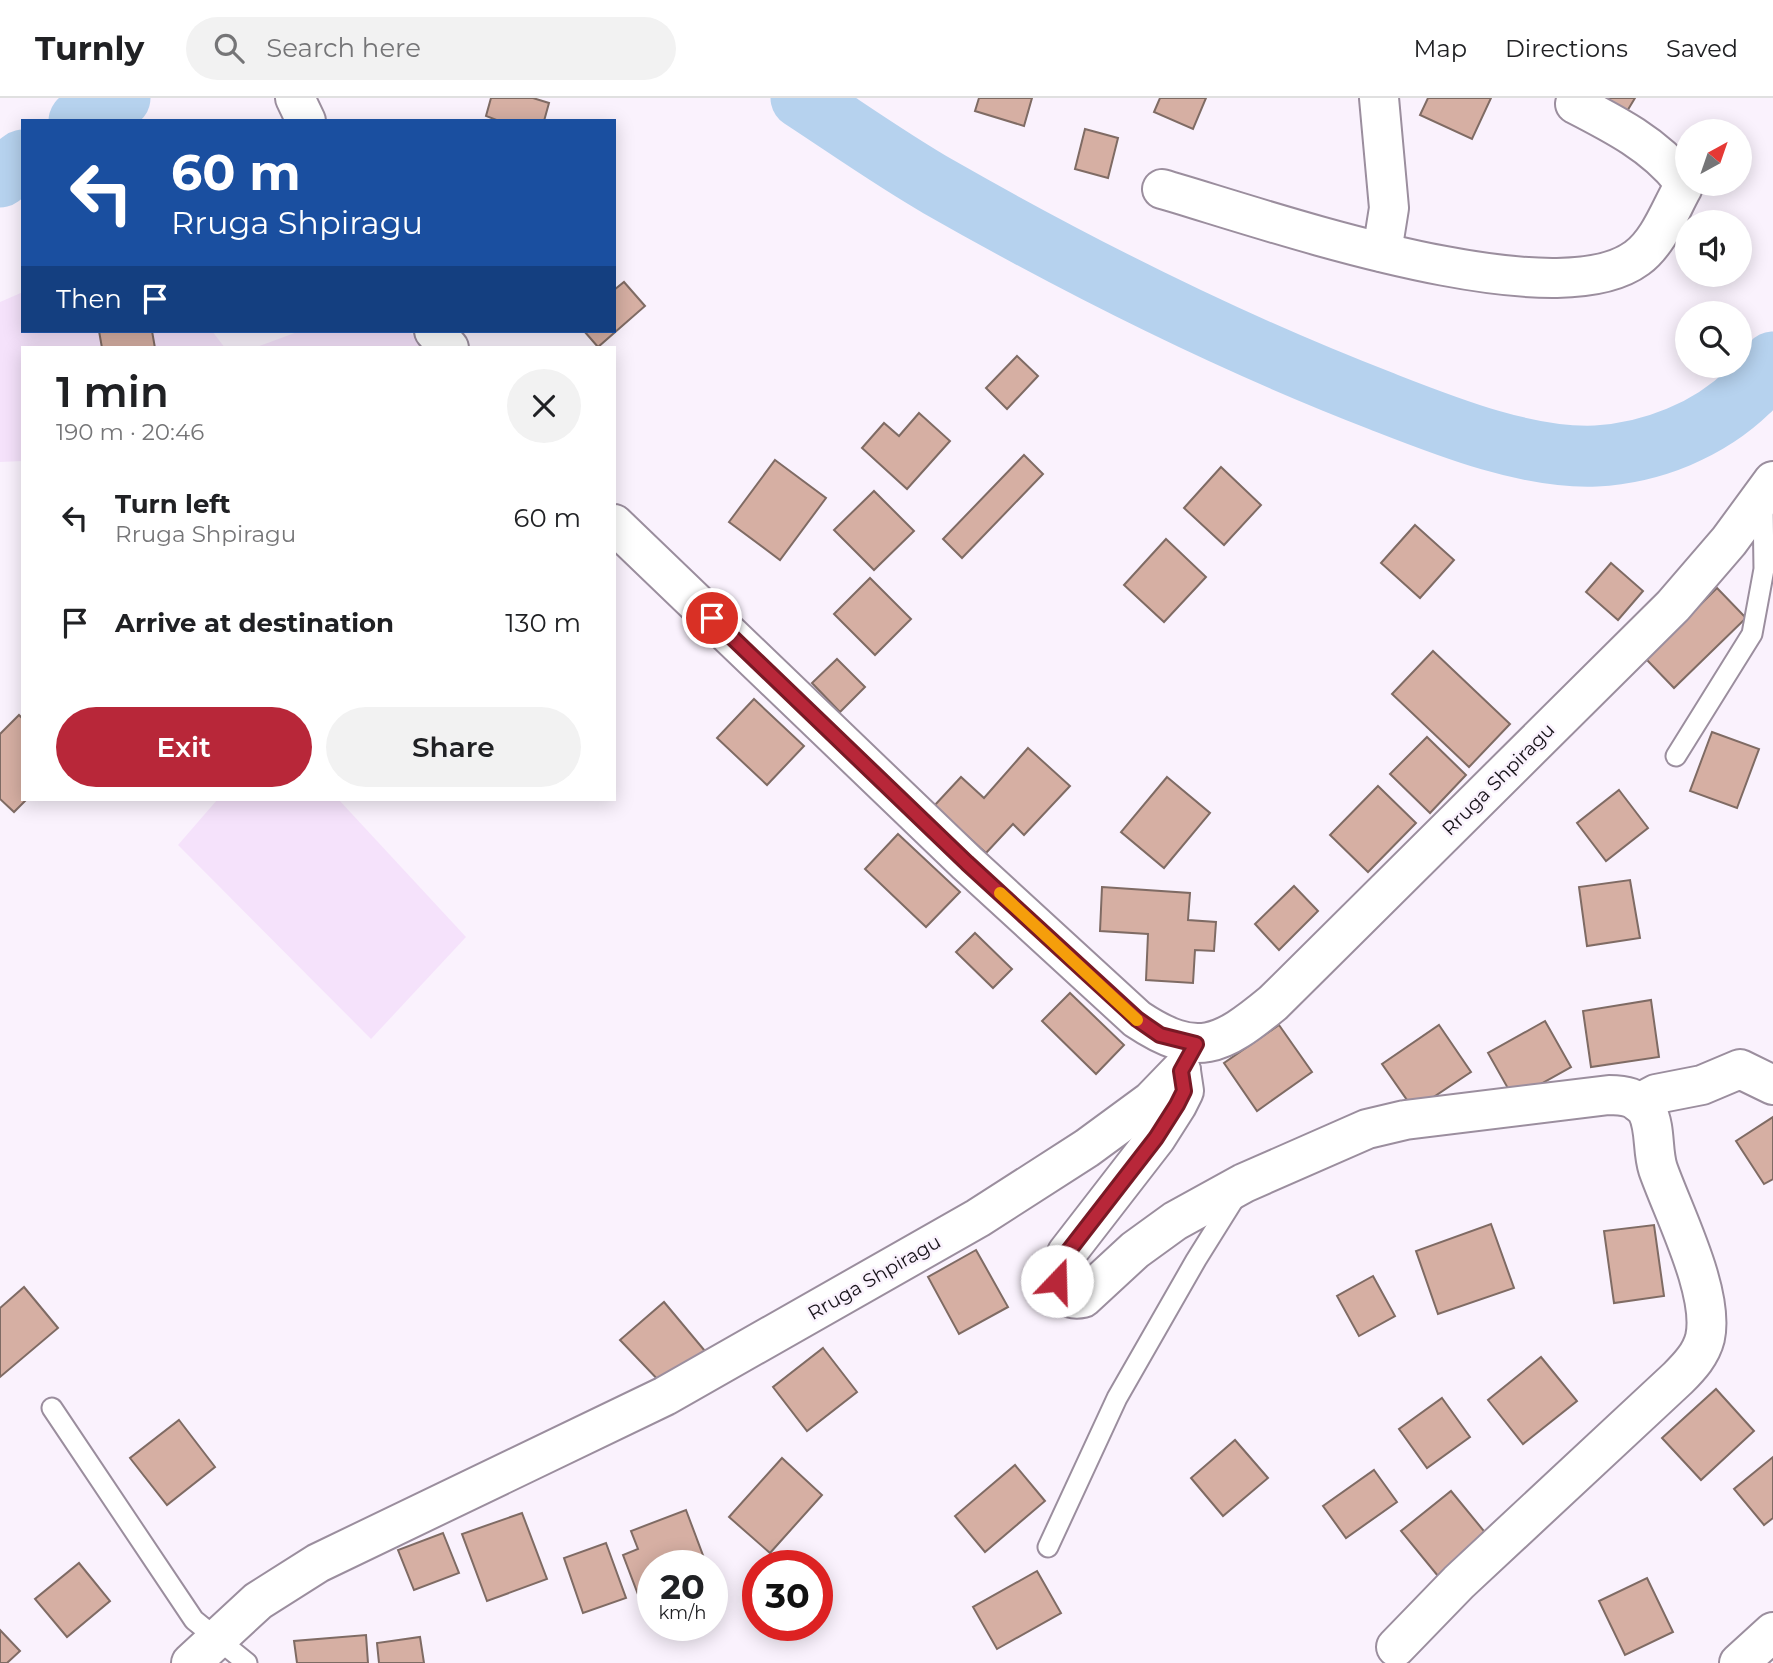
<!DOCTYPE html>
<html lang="en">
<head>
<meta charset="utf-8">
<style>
	:root { --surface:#fff; --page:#f2f2f2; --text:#202124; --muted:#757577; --line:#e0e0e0; --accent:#b82739 }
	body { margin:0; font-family:Montserrat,sans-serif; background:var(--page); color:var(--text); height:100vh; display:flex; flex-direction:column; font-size:26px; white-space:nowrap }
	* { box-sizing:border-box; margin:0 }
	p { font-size:23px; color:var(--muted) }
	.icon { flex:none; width:38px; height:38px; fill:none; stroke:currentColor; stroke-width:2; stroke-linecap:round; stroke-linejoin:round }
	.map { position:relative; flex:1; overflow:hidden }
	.side { position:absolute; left:21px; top:248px; width:595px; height:455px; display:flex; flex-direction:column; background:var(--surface); border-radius:0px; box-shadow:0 4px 18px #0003 }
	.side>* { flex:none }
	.banner { position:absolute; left:21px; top:21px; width:595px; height:214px; border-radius:0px; box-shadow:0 4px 18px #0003; background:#1a4fa0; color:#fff; overflow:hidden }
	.needle { width:46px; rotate:40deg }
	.buttons { position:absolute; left:1675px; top:21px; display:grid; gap:14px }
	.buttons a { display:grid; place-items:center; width:77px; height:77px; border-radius:50%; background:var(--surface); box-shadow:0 4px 18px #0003; font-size:35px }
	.speed { position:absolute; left:637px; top:1452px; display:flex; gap:14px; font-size:35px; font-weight:700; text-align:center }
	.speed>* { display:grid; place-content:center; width:91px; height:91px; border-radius:50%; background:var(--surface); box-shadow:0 4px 18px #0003; line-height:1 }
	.speed small { font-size:18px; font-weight:400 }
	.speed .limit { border:10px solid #d22; background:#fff; color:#111 }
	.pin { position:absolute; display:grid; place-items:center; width:60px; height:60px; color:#fff; margin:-30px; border:4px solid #fff; border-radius:50%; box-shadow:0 2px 7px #0007 }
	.me { position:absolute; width:77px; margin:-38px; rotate:21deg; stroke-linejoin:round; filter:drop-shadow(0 0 5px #0008) }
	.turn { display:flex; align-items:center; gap:24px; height:147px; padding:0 35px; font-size:32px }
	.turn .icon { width:91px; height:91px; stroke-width:2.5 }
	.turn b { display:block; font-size:49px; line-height:60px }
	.then { display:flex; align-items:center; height:66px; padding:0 35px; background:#0003; gap:14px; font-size:26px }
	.round { display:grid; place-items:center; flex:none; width:74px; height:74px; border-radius:37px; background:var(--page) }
	.overview { display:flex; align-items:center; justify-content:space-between; height:119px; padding:0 35px }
	h1 { font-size:42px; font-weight:600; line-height:52px }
	.action { display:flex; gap:14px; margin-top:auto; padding:14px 35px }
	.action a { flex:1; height:80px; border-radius:42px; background:var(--accent); color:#fff; font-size:28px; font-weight:600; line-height:80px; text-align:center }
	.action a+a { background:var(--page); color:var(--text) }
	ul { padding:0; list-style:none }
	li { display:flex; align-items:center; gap:21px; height:105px; padding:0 35px }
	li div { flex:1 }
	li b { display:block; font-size:26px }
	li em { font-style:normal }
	header { display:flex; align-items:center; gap:42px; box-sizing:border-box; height:98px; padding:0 35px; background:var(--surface); border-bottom:2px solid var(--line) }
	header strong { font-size:33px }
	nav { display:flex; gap:38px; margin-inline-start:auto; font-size:24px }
	.search { width:490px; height:63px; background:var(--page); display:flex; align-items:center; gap:18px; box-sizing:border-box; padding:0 24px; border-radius:38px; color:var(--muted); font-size:26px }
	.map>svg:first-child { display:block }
	.built { fill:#f5e2fb }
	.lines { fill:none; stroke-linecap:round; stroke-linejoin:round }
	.river { stroke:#b6d2ee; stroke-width:61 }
	.building { fill:#d6afa3; stroke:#7f6b64; stroke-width:2 }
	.lane-casing { stroke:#9b8e9e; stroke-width:23 }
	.street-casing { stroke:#9b8e9e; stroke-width:42 }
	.secondary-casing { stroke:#9b8e9e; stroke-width:42 }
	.lane { stroke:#fff; stroke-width:19 }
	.street { stroke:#fff; stroke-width:38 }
	.secondary { stroke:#fff; stroke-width:38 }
	.route-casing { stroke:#781925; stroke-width:18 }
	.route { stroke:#b82739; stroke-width:12 }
	.slow { stroke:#f59e0b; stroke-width:12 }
	.labels { text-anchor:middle; stroke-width:5; stroke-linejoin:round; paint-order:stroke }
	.street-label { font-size:19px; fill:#161218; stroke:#faf2fd }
</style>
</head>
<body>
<header>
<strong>Turnly</strong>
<div class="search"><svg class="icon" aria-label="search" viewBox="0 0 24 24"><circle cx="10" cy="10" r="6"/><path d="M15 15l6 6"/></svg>Search here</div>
<nav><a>Map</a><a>Directions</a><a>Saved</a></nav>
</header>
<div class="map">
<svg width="1773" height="1565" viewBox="0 0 1773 1565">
	<rect width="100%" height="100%" fill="#faf2fd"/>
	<g class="built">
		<polygon points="23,194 23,233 212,233 225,250 23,250 23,363 0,364 0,204"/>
		<polygon points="300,233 408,233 426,250 254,250"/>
		<polygon points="217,702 339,702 466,839 371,941 178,747"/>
	</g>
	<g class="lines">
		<g class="river">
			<path d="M801,0C847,30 892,62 939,89C1081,170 1228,244 1381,303C1445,328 1527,361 1596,358C1652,355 1709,332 1749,293C1758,285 1765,273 1773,264"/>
			<polyline points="79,23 120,0"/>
			<polyline points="0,79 23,62"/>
		</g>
	</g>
	<g class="building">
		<polygon points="491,0 533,0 549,5 544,23 499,23 486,18"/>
		<polygon points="979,0 1032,0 1024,28 975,13"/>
		<polygon points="1160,0 1206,0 1193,31 1154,14"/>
		<polygon points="1428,0 1491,0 1472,41 1420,17"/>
		<polygon points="1589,0 1635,0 1623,20"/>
		<polygon points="1085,31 1118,40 1108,80 1075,71"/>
		<polygon points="624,184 645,208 598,249 584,233 614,233 614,192"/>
		<polygon points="99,233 152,233 155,250 102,250"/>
		<polygon points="1017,258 1038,278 1007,311 986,290"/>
		<polygon points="919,315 950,343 907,391 862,350 884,325 899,338"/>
		<polygon points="1024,357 1043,376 962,460 943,441"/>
		<polygon points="775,362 826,400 780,462 729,424"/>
		<polygon points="1221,369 1261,407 1224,447 1184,410"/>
		<polygon points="874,393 914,433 874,472 834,432"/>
		<polygon points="1415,427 1454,462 1420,500 1381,465"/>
		<polygon points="1166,441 1206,479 1164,524 1124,487"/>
		<polygon points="1611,465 1643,493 1618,522 1586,494"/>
		<polygon points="870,480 911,521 875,557 834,516"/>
		<polygon points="1717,490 1746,520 1674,590 1646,561"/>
		<polygon points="1433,553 1510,626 1469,669 1392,596"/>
		<polygon points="837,561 865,589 840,614 812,585"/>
		<polygon points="754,601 804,648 767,687 717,640"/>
		<polygon points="19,617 23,621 23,702 26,702 14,714 0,701 0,636"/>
		<polygon points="1712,634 1759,651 1737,710 1690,693"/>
		<polygon points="1427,639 1466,677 1430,715 1390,676"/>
		<polygon points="1028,650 1070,688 1024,737 1013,726 986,755 934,708 961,679 984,700"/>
		<polygon points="1167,679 1210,715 1164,770 1121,734"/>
		<polygon points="1378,688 1416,725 1368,774 1330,737"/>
		<polygon points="1619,692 1648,730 1606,763 1577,725"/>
		<polygon points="898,736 960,794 926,829 865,771"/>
		<polygon points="1630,782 1640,840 1587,848 1579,789"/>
		<polygon points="1294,788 1318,813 1279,852 1255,826"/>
		<polygon points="1102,789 1190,795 1188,822 1216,824 1214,853 1195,852 1193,885 1146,882 1148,836 1100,833"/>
		<polygon points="975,835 1012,871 993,890 956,854"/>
		<polygon points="1070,895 1124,947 1096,976 1042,923"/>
		<polygon points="1651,902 1659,959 1591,969 1583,913"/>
		<polygon points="1545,923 1571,969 1514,1001 1488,955"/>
		<polygon points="1279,927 1312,974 1257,1013 1224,965"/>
		<polygon points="1439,927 1471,974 1414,1012 1382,966"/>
		<polygon points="1773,1019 1773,1081 1764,1086 1736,1043"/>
		<polygon points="1491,1126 1514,1190 1438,1216 1416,1153"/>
		<polygon points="1654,1127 1664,1198 1614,1205 1604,1133"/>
		<polygon points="976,1152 1008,1209 959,1236 928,1179"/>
		<polygon points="1373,1178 1395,1218 1359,1238 1337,1198"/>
		<polygon points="24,1189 58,1230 0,1279 0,1210"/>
		<polygon points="664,1204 710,1259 662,1286 620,1242"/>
		<polygon points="823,1250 857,1294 807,1333 773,1289"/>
		<polygon points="1541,1259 1577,1303 1523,1346 1488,1302"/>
		<polygon points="1716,1291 1754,1333 1701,1382 1662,1340"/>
		<polygon points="1442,1300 1470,1339 1427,1370 1399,1331"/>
		<polygon points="179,1322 215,1369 167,1407 130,1360"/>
		<polygon points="1235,1342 1268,1380 1223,1418 1191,1380"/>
		<polygon points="1773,1359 1773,1420 1764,1427 1734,1391"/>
		<polygon points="782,1360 822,1397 770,1455 729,1419"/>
		<polygon points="1015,1367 1045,1403 985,1454 955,1418"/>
		<polygon points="1374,1372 1397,1404 1346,1440 1323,1408"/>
		<polygon points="1451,1393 1488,1438 1438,1478 1401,1433"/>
		<polygon points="686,1412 707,1468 653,1468 653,1494 639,1499 623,1457 638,1451 631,1433"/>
		<polygon points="522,1415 547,1481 487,1503 462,1436"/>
		<polygon points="443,1435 459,1475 414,1492 398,1452"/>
		<polygon points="606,1445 626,1500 583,1515 564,1460"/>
		<polygon points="79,1465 110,1503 67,1539 35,1501"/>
		<polygon points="1037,1473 1061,1515 997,1551 973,1509"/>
		<polygon points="1647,1480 1673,1534 1625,1557 1599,1503"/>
		<polygon points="0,1532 20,1553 7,1565 0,1565"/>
		<polygon points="366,1537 368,1565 297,1565 294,1543"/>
		<polygon points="420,1539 424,1565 379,1565 377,1545"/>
	</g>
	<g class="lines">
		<defs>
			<g id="lane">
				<polyline points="1676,658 1752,536 1764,471 1763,404"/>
				<polyline points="52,1310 194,1522 247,1565"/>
				<polyline points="1048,1449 1117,1300 1196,1162 1236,1098"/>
			</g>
			<g id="street">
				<polyline points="1379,0 1389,110 1382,154"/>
				<path d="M1162,91C1260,119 1552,223 1637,160C1659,144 1670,112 1683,89L1682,82C1655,47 1614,26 1575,6"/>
				<path d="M1181,973L1184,993L1177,1007L1156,1040L1067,1155L1057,1183C1062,1196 1069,1203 1083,1200L1135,1152L1175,1123L1244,1085L1367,1031L1405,1022L1609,997C1624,997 1638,999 1647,1013C1656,1030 1652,1053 1658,1071C1673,1114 1715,1195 1705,1240C1701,1256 1690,1268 1678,1280L1459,1484L1396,1549"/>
				<polyline points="1639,1005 1656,996 1702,987 1740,971 1773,987"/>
				<polyline points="191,1565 258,1503 318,1465 665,1298 978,1120 1087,1050 1151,1003 1181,972"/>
				<polyline points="1739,1565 1773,1534"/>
			</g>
			<g id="secondary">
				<polyline points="295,0 306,23"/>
				<polyline points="434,233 449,250"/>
				<path d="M614,426L967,765L1137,921C1197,961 1221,948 1273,905L1673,508L1729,443L1773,383"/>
			</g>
		</defs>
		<use href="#lane" class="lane-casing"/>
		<use href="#street" class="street-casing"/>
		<use href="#secondary" class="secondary-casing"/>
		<use href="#lane" class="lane"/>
		<use href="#street" class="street"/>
		<use href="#secondary" class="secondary"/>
	</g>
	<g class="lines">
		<defs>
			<polyline id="route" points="712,520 967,765 1137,921 1160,937 1196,946 1181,973 1184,993 1177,1007 1156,1040 1067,1155 1057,1183"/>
		</defs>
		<use href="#route" class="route-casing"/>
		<use href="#route" class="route"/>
		<polyline class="slow" points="1000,795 1137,922"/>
	</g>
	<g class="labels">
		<g class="street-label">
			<text transform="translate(1498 681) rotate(-45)" y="7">Rruga Shpiragu</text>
			<text transform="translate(874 1179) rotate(-30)" y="7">Rruga Shpiragu</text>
		</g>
	</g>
</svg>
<div class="buttons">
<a><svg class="needle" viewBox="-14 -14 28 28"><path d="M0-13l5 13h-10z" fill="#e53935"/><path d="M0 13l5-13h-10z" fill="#757577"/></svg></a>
<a><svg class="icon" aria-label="sound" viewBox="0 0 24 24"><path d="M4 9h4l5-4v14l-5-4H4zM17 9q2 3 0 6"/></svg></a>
<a><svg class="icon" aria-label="search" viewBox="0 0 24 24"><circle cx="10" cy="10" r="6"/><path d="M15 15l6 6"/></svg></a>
</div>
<div class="speed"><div>20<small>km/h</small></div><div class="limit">30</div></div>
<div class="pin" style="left:712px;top:520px;background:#d93025"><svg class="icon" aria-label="arrive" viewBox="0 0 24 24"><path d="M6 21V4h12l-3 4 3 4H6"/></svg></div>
<svg class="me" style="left:1057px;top:1183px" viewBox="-20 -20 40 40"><circle r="19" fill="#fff"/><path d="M0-13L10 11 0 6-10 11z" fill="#b82739"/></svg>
<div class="banner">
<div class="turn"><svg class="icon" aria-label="left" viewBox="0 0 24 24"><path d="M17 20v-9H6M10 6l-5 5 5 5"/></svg><div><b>60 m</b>Rruga Shpiragu</div></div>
<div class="then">Then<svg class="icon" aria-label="arrive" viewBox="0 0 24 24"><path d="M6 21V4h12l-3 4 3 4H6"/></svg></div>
</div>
<section class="side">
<div class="overview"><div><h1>1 min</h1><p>190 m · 20:46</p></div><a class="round"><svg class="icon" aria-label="close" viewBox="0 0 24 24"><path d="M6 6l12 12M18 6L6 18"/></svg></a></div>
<ul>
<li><svg class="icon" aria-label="left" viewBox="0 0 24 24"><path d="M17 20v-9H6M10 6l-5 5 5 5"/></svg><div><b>Turn left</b><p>Rruga Shpiragu</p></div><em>60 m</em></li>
<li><svg class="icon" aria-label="arrive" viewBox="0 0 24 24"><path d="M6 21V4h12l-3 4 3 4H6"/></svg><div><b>Arrive at destination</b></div><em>130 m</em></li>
</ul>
<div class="action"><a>Exit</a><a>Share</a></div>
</section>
</div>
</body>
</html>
